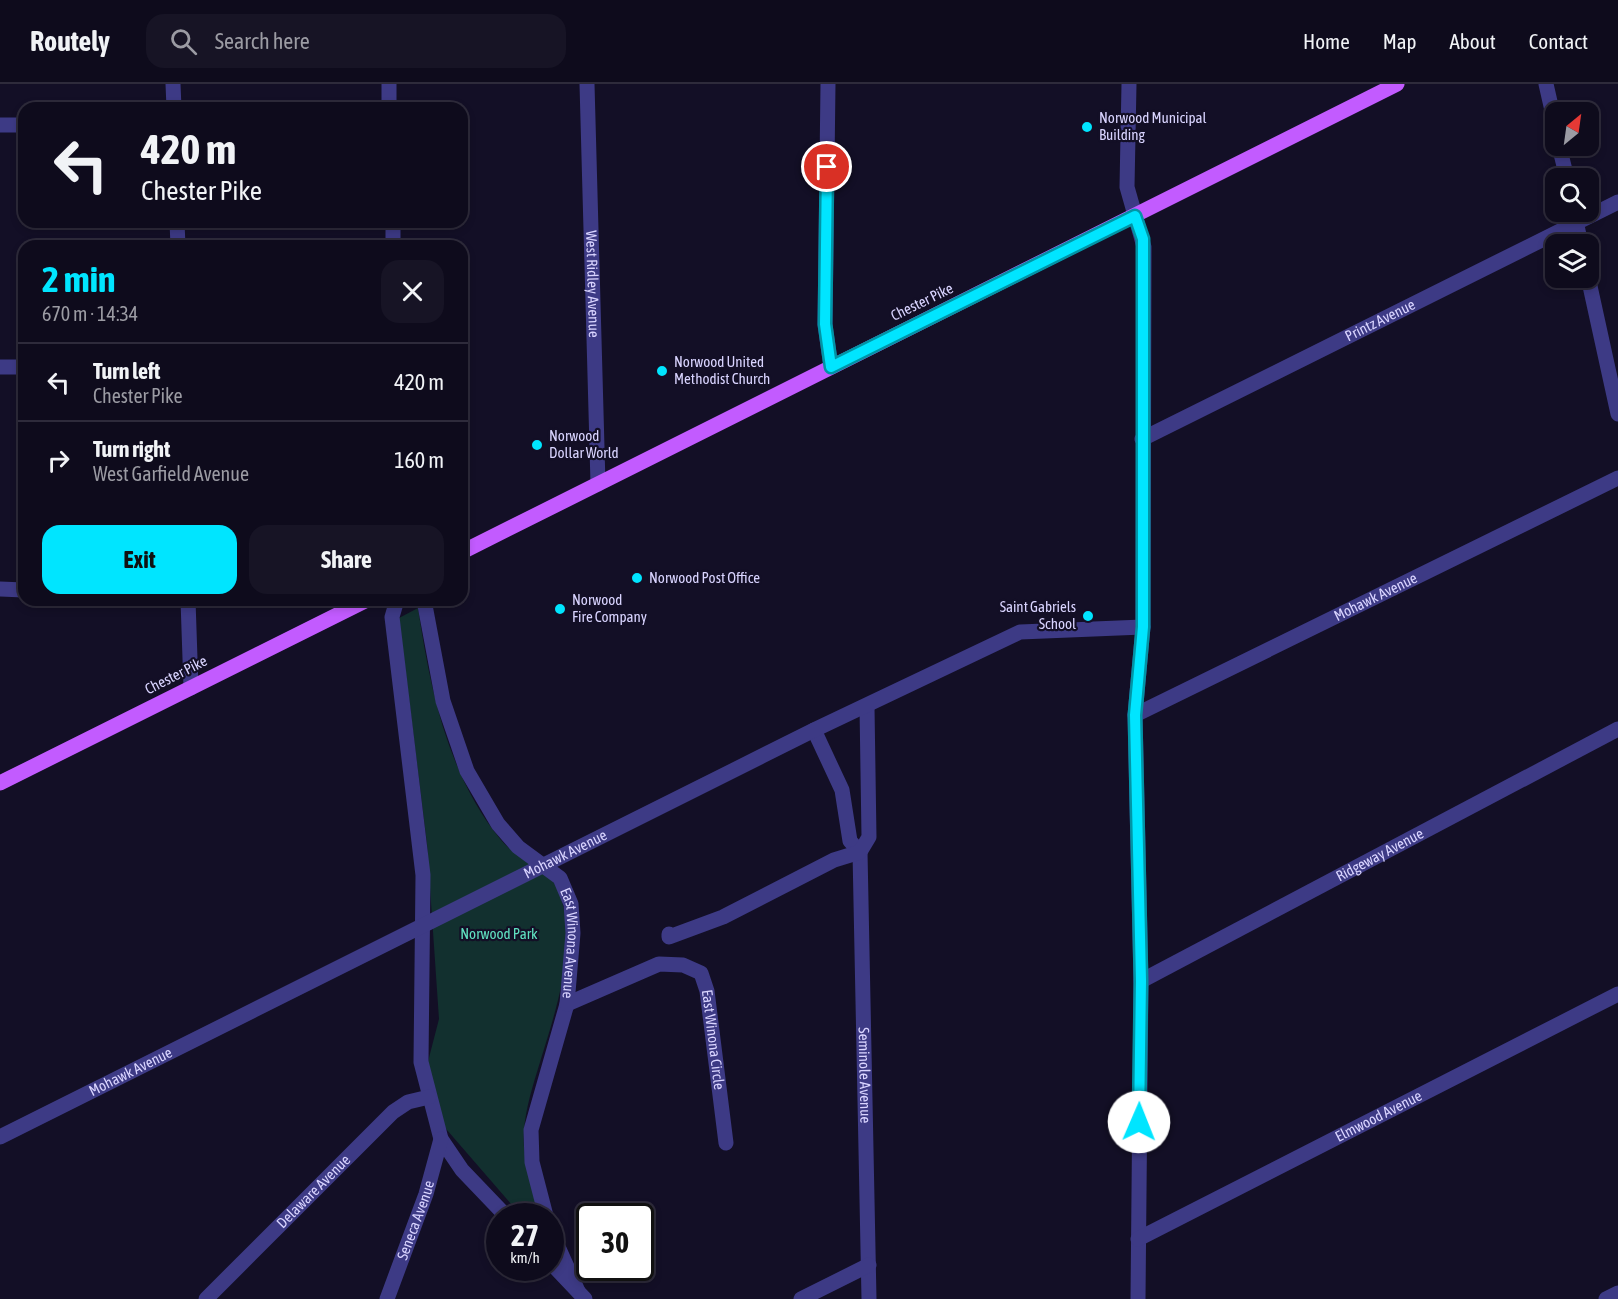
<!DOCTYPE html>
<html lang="en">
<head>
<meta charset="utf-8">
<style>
	:root { --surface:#0e0b1c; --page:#171425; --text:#f1f3f6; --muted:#9b9ba3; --line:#2e2b3b; --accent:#00e5ff }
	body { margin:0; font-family:"Asap Condensed",sans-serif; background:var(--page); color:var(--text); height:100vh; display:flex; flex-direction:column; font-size:22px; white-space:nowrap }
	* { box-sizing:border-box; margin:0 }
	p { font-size:20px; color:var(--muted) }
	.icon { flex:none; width:33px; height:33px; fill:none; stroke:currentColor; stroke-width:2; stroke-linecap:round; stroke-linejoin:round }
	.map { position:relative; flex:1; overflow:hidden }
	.details { position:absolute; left:18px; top:156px; width:450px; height:366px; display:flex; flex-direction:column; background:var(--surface); border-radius:18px; box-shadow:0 3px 9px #0003,0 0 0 2px var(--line) }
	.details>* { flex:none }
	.top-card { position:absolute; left:18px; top:18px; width:450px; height:126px; border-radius:18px; box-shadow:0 3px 9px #0003,0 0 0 2px var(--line); background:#0e0b1c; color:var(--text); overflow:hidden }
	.needle { width:39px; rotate:29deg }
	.fabs { position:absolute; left:1545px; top:18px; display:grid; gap:12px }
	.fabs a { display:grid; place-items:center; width:54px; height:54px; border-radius:12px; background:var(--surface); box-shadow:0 3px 9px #0003,0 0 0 2px var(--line); font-size:30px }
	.speed { position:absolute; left:486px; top:1119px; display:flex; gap:12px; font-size:30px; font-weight:700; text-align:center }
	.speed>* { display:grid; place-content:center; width:78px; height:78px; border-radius:50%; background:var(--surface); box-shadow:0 3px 9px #0003,0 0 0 2px var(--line); line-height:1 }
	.speed small { font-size:15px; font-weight:400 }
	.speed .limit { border:3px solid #111; border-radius:9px; background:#fff; color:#111 }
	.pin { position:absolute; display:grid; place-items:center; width:51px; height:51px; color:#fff; margin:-26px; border:3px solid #fff; border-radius:50%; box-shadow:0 2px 6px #0007 }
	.me { position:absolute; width:66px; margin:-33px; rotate:1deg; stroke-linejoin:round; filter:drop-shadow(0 0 4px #0008) }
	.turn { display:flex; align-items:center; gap:21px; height:126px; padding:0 24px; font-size:27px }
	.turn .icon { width:78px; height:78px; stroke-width:2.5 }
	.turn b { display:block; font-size:42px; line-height:51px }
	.round { display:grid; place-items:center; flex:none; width:63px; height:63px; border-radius:18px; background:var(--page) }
	.headline { display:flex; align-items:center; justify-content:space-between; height:102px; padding:0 24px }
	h1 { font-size:36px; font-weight:700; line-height:45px; color:var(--accent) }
	.action { display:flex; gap:12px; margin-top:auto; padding:12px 24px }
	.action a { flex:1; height:69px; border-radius:18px; background:var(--accent); color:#111; font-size:24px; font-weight:700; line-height:69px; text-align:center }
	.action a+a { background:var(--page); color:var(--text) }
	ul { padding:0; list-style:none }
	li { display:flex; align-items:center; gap:18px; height:78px; padding:0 24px; border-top:2px solid var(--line) }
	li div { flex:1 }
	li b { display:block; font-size:22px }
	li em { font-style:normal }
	header { display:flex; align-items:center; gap:36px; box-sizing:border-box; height:84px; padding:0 30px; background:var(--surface); border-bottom:2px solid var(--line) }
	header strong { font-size:28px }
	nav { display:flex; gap:33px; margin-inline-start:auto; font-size:21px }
	.search { width:420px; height:54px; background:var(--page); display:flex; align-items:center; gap:15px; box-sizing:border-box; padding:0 21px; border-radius:18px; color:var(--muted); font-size:22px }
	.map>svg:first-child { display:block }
	.green { fill:#12302f }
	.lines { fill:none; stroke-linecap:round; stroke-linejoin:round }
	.minor { stroke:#3d3a85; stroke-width:15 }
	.major { stroke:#c25bff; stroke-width:15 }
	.route-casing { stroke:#0095a6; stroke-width:15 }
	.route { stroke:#00e5ff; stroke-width:10 }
	.poi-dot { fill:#00e5ff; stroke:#130f26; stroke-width:2 }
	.labels { text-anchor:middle; stroke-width:4.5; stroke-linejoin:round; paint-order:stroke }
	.poi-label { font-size:15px; fill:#d9d4ff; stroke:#130f26; text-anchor:start }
	.street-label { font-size:15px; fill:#d9d4ff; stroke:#130f26 }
	.park-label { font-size:15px; fill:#5fe0c0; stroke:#130f26 }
</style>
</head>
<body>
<header>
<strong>Routely</strong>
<div class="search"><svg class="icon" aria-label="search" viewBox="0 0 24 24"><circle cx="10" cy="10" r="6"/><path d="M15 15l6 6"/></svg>Search here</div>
<nav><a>Home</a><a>Map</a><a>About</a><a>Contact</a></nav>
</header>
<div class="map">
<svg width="1618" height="1215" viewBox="0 0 1618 1215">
	<rect width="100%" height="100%" fill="#130f26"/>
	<path class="green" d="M418,524C430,605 448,692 501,756C517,776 552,785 560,810C578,869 554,931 537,988C530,1011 522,1038 524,1063C526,1086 539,1111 546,1132H523L511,1120L434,1031L424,993L439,935L427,760L399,534Z"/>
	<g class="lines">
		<g class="minor">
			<polyline points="173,0 174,24"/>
			<polyline points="389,0 389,24"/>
			<path id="s1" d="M587,0L598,400"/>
			<polyline points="828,0 825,241 831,283"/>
			<polyline points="1129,0 1127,103 1144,163 1143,543 1135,631 1141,897 1138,1215"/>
			<polyline points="1546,0 1556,44"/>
			<polyline points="0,41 24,41"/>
			<polyline points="1559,62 1567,94"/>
			<polyline points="1574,128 1581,160"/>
			<polyline points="177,138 178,162"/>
			<polyline points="393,138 393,162"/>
			<polyline points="1588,193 1618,330"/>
			<polyline points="0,283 24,283"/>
			<path id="s2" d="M1142,355L1618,118"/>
			<polyline points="0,505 24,506"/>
			<polyline points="188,516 191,604"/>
			<polyline points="397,516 392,533 423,791 421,978 441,1055 462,1086 506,1132"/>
			<path id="s3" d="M424,516L443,617L467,687L498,740L518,763L560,794L571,820L573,849L567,920L531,1046L532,1078L546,1132"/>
			<path id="s4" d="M1135,631L1618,394"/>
			<path id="s5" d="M814,646L842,706L850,757L860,768L869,1215"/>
			<polyline points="669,850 669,853 723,833 834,776 860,768 869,753 867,623"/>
			<path id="s6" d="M1141,897L1618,645"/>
			<path id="s7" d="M567,920L659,880L683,881L701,889L707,907L726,1059"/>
			<path id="s8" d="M0,1053L814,646L1020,548L1143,543"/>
			<polyline points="550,1145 578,1207"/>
			<path id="s9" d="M1138,1155L1618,910"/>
			<polyline points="550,1178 585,1215"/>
			<path id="s10" d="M206,1215L393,1028L408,1018L429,1013"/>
			<path id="s11" d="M387,1215L426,1110L441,1055"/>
			<polyline points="801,1215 869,1181"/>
			<polyline points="1606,1215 1618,1209"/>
		</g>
		<g class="major">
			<polyline points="462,468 1397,0"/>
			<polyline points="0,699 367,516"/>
		</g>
	</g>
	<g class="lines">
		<defs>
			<polyline id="route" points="827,83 825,240 831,283 1135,132 1143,155 1143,543 1135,631 1141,897 1139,1038"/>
		</defs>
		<use href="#route" class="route-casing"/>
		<use href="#route" class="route"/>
	</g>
	<g class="poi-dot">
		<circle cx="1087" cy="43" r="6"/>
		<circle cx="662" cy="287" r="6"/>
		<circle cx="537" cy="361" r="6"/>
		<circle cx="637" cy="494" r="6"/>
		<circle cx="560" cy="525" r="6"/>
		<circle cx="1088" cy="532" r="6"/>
	</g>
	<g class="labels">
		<g class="poi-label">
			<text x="1099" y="39">Norwood Municipal<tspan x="1099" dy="17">Building</tspan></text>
			<text x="674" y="283">Norwood United<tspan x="674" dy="17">Methodist Church</tspan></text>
			<text x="549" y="357">Norwood<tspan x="549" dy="17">Dollar World</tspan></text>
			<text x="649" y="499">Norwood Post Office</text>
			<text x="572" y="521">Norwood<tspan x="572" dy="17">Fire Company</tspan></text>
			<text x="1076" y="528" text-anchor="end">Saint Gabriels<tspan x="1076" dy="17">School</tspan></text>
		</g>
		<g class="street-label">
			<text dy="5" stroke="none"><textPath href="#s1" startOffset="200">West Ridley Avenue</textPath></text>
			<text transform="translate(922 218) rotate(-26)" y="5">Chester Pike</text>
			<text dy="5" stroke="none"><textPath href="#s2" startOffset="266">Printz Avenue</textPath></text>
			<text dy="5" stroke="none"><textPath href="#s4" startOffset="268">Mohawk Avenue</textPath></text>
			<text transform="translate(176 591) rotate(-27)" y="5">Chester Pike</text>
			<text dy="5" stroke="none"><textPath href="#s6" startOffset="270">Ridgeway Avenue</textPath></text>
			<text dy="5" stroke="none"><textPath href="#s8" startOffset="632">Mohawk Avenue</textPath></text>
			<text dy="5" stroke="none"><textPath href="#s3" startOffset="388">East Winona Avenue</textPath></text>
			<text dy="5" stroke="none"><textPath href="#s7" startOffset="212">East Winona Circle</textPath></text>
			<text dy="5" stroke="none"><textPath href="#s8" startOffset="146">Mohawk Avenue</textPath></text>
			<text dy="5" stroke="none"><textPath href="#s5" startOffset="356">Seminole Avenue</textPath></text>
			<text dy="5" stroke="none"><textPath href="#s9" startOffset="270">Elmwood Avenue</textPath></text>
			<text dy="5" stroke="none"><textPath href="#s10" startOffset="152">Delaware Avenue</textPath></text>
			<text dy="5" stroke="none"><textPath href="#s11" startOffset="84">Seneca Avenue</textPath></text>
		</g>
		<g class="park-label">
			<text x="499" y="855">Norwood Park</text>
		</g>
	</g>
</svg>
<div class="fabs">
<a><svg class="needle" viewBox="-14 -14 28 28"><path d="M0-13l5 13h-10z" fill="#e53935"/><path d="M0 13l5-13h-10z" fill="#9b9ba3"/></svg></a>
<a><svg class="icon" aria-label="search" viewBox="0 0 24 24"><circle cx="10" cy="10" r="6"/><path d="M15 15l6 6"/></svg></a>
<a><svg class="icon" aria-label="layers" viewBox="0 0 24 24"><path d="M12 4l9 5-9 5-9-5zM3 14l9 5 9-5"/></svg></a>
</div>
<div class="speed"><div>27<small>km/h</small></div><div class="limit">30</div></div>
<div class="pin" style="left:827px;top:83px;background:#d93025"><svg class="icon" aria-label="arrive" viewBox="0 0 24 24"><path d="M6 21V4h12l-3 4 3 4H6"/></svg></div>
<svg class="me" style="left:1139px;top:1038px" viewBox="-20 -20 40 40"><circle r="19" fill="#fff"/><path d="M0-13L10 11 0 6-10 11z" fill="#00e5ff"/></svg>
<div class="top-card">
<div class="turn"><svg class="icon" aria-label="left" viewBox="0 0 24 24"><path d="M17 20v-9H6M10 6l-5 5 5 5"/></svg><div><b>420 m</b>Chester Pike</div></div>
</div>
<section class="details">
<div class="headline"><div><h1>2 min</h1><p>670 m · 14:34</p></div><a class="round"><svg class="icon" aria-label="close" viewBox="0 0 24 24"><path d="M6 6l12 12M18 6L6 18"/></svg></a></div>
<ul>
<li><svg class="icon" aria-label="left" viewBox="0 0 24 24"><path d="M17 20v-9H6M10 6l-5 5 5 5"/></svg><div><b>Turn left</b><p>Chester Pike</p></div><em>420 m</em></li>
<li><svg class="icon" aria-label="right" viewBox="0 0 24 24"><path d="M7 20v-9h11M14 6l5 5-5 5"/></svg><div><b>Turn right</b><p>West Garfield Avenue</p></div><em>160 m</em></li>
</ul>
<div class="action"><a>Exit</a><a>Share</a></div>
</section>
</div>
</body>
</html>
